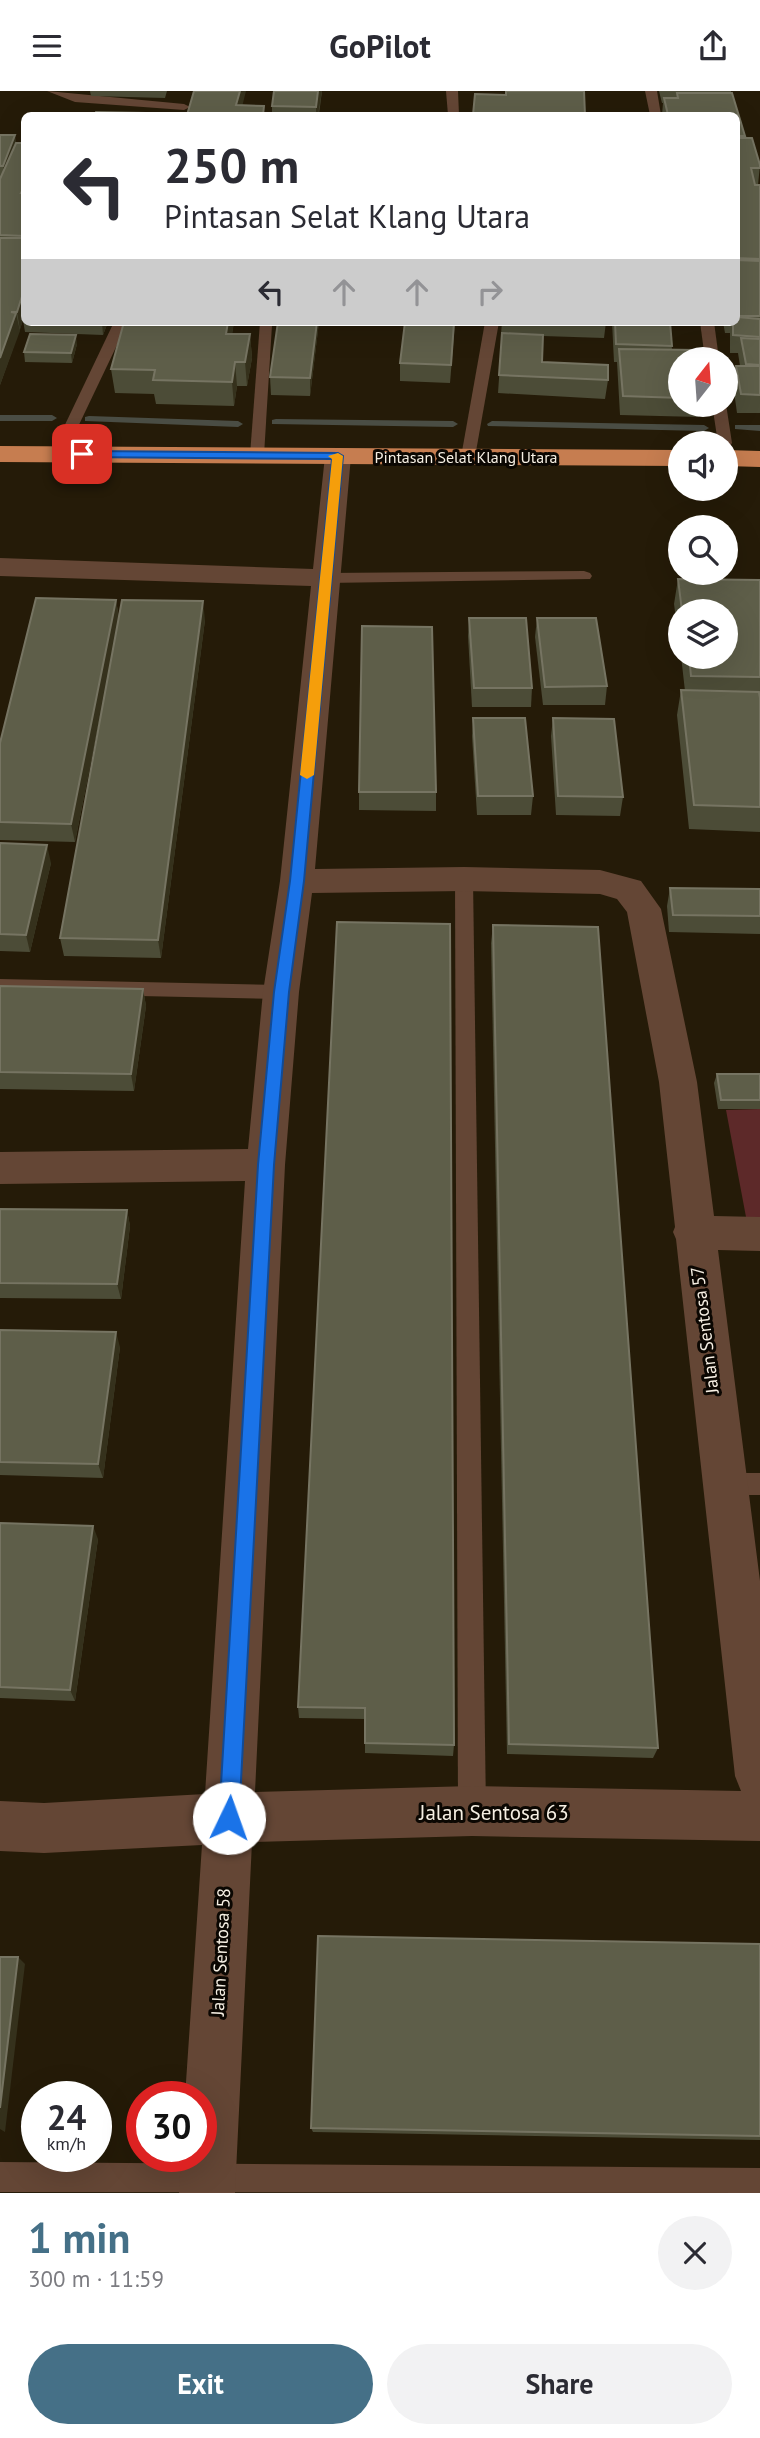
<!DOCTYPE html>
<html lang="en">
<head>
<meta charset="utf-8">
<style>
	:root { --surface:#fff; --page:#f2f2f3; --text:#2b2b33; --muted:#7c7c81; --accent:#457087 }
	body { margin:0; font-family:"PT Sans",sans-serif; background:var(--page); color:var(--text); height:100vh; display:flex; flex-direction:column; font-size:26px; white-space:nowrap }
	* { box-sizing:border-box; margin:0 }
	p { font-size:23px; color:var(--muted) }
	.icon { flex:none; width:38px; height:38px; fill:none; stroke:currentColor; stroke-width:2; stroke-linecap:round; stroke-linejoin:round }
	.map { position:relative; height:2102px; overflow:hidden }
	.drawer { display:flex; flex-direction:column; background:var(--surface); flex:1 }
	.drawer>* { flex:none }
	.guide { position:absolute; left:21px; top:21px; width:719px; height:214px; border-radius:10px; box-shadow:0 7px 28px #0002; background:#fff; color:var(--text); overflow:hidden }
	.needle { width:46px; rotate:17deg }
	.buttons { position:absolute; left:668px; top:256px; display:grid; gap:14px }
	.buttons a { display:grid; place-items:center; width:70px; height:70px; border-radius:50%; background:var(--surface); box-shadow:0 7px 28px #0002; font-size:35px }
	.speed { position:absolute; left:21px; top:1990px; display:flex; gap:14px; font-size:35px; font-weight:700; text-align:center }
	.speed>* { display:grid; place-content:center; width:91px; height:91px; border-radius:50%; background:var(--surface); box-shadow:0 7px 28px #0002; line-height:1 }
	.speed small { font-size:18px; font-weight:400 }
	.speed .limit { border:10px solid #d22; background:#fff; color:#111 }
	.pin { position:absolute; display:grid; place-items:center; width:60px; height:60px; color:#fff; margin:-30px; border-radius:14px; box-shadow:0 4px 10px #0006 }
	.me { position:absolute; width:77px; margin:-38px; rotate:3deg; stroke-linejoin:round; filter:drop-shadow(0 0 5px #0008) }
	.turn { display:flex; align-items:center; gap:24px; height:147px; padding:0 28px; font-size:32px }
	.turn .icon { width:91px; height:91px; stroke-width:2.5 }
	.turn b { display:block; font-size:49px; line-height:60px }
	.lanes { display:flex; align-items:center; height:66px; padding:0 28px; background:#0003; justify-content:center; gap:35px; direction:ltr }
	.lanes .off { opacity:.35 }
	.round { display:grid; place-items:center; flex:none; width:74px; height:74px; border-radius:37px; background:var(--page) }
	.overview { display:flex; align-items:center; justify-content:space-between; height:119px; padding:0 28px }
	h1 { font-size:42px; font-weight:800; line-height:52px; color:var(--accent) }
	.button { display:flex; gap:14px; margin-top:auto; padding:14px 28px }
	.button a { flex:1; height:80px; border-radius:42px; background:var(--accent); color:#fff; font-size:28px; font-weight:800; line-height:80px; text-align:center }
	.button a+a { background:var(--page); color:var(--text) }
	header { display:flex; justify-content:space-between; align-items:center; height:91px; padding:0 28px; background:var(--surface); font-size:32px; font-weight:800 }
	.map>svg:first-child { display:block }
	.green { fill:#5d2929 }
	.lines { fill:none; stroke-linecap:round; stroke-linejoin:round }
	.stream { fill:#4a4d44; fill-rule:evenodd }
	.lane { fill:#644635; fill-rule:evenodd }
	.street { fill:#644635; fill-rule:evenodd }
	.highway { fill:#c67d50; fill-rule:evenodd }
	.wall { fill:#4c4c37 }
	.shaded-wall { fill:#35311c }
	.building { fill:#5e5e49; stroke:#767462; stroke-width:2 }
	.route { fill:#1a73e8; stroke:#114b97; stroke-width:2 }
	.slow { fill:#f59e0b }
	.labels { text-anchor:middle; stroke-width:6; stroke-linejoin:round; paint-order:stroke }
	.far-street-label { font-size:16px; fill:#f6efe3; stroke:#0b0702 }
	.street-label { font-size:18px; fill:#f6efe3; stroke:#0b0702 }
	.near-street-label { font-size:21px; fill:#f6efe3; stroke:#0b0702 }
</style>
</head>
<body>
<header><svg class="icon" aria-label="menu" viewBox="0 0 24 24"><path d="M4 6h16M4 12h16M4 18h16"/></svg>GoPilot<svg class="icon" aria-label="share" viewBox="0 0 24 24"><path d="M12 15V3M7 8l5-5 5 5M5 13v7h14v-7"/></svg></header>
<div class="map">
<svg width="760" height="2102" viewBox="0 0 760 2102">
	<rect width="100%" height="100%" fill="#251b08"/>
	<polygon class="green" points="760,1018 760,1126 746,1126 726,1019"/>
	<g class="lines">
		<g class="stream">
			<polygon points="0,324 52,324 57,327 52,330 0,330"/>
			<polygon points="89,325 238,330 243,333 238,336 85,330 85,326"/>
			<polygon points="276,328 453,330 458,333 453,336 272,333 272,329"/>
			<polygon points="492,330 704,334 709,337 704,340 488,335 487,333"/>
			<polygon points="735,334 760,334 760,340 735,338"/>
		</g>
		<g class="lane">
			<polygon points="47,0 184,13 190,16 184,19 75,11"/>
			<polygon points="446,0 458,0 459,24 448,24"/>
			<polygon points="645,0 657,0 661,24 650,24"/>
			<polygon points="114,231 128,231 65,363 58,367 53,366 51,363"/>
			<polygon points="260,231 270,231 272,234 264,364 257,368 250,364"/>
			<polygon points="485,231 499,231 475,366 468,370 461,366"/>
			<polygon points="700,231 714,231 719,268 705,268"/>
			<polygon points="712,313 726,313 732,352 730,355 726,356 726,352 718,352"/>
			<polygon points="584,480 590,482 592,485 590,488 326,492 318,487 326,482"/>
			<polygon points="464,781 471,783 473,788 486,1720 482,1730 472,1734 462,1730 458,1720 455,788 457,783"/>
			<polygon points="0,888 281,894 288,896 291,901 288,906 281,908 0,902"/>
			<polygon points="724,1382 760,1382 760,1404 724,1404 715,1401 712,1393 715,1385"/>
			<polygon points="0,2071 760,2077 760,2102 0,2101"/>
		</g>
		<path class="street" d="M338,357L347,359L351,365L315,778L464,776L600,779L641,790L661,818L697,991L714,1125L760,1126V1160L718,1159L760,1490V1750L472,1745L252,1751L235,2102H179L181,2065H201V2006H185L202,1754L44,1762L0,1760V1710L44,1712L205,1703L245,1090L0,1093V1061L248,1058L263,901L280,790L311,495L0,485V467L313,478L325,365L329,359ZM464,800L600,803L617,808L627,821L659,991L675,1136L673,1141L676,1148L735,1685L741,1700L472,1695L255,1701L285,1074L299,901L312,802Z"/>
		<g class="highway">
			<polygon points="0,355 681,359 681,375 0,371"/>
			<polygon points="726,359 760,360 760,376 726,375"/>
		</g>
	</g>
	<g class="wall">
		<polygon points="90,0 167,0 165,7 91,5"/>
		<polygon points="322,0 319,23 272,22 272,15"/>
		<polygon points="659,0 731,0 731,2 745,45 745,47 760,74 758,94 760,94 760,322 737,322 733,293 736,275 740,275 738,262 730,262 730,242 725,242 723,231 737,231 737,24 662,24 663,12 662,12"/>
		<polygon points="0,44 17,52 24,52 24,231 108,231 103,244 25,241 23,229 0,294"/>
		<polygon points="234,231 232,243 250,243 252,267 247,295 237,295 234,315 156,313 154,303 115,302 111,278"/>
		<polygon points="319,231 310,305 271,304 270,286"/>
		<polygon points="455,231 450,292 400,290 400,272"/>
		<polygon points="502,231 606,231 604,247 543,245 542,271 608,289 605,308 498,302 502,243 501,243"/>
		<polygon points="612,231 670,231 672,259 681,268 681,313 701,313 699,326 620,324 617,271 614,271"/>
		<polygon points="77,253 72,272 25,271 24,261"/>
		<polygon points="678,488 760,489 760,741 689,738 677,624 681,599 685,600 681,565 726,565 726,520 681,520 681,565 674,513"/>
		<polygon points="116,509 119,527 205,529 161,867 64,865 60,847 116,544 75,751 0,749 0,652"/>
		<polygon points="469,527 532,597 531,616 472,616 468,545"/>
		<polygon points="537,527 607,595 605,614 543,614 535,546"/>
		<polygon points="473,627 533,705 531,724 477,724 472,645"/>
		<polygon points="553,627 623,706 620,725 556,724 551,645"/>
		<polygon points="359,701 436,701 436,720 359,719"/>
		<polygon points="0,752 51,772 30,861 0,860"/>
		<polygon points="670,797 760,798 760,843 669,841 667,815"/>
		<polygon points="337,831 454,1654 453,1665 365,1662 365,1628 299,1627 298,1616"/>
		<polygon points="493,834 658,1657 653,1667 507,1663 491,852"/>
		<polygon points="0,895 143,898 146,915 134,1000 0,998"/>
		<polygon points="717,983 760,983 760,1018 718,1018 714,992"/>
		<polygon points="0,1118 127,1119 130,1135 121,1208 0,1207"/>
		<polygon points="0,1239 120,1256 103,1387 0,1384"/>
		<polygon points="0,1432 98,1448 75,1610 0,1607"/>
		<polygon points="760,1853 760,2049 313,2041 311,2037"/>
	</g>
	<g class="shaded-wall">
		<polygon points="240,0 246,0 240,24 236,14"/>
		<polygon points="318,0 322,0 318,24 316,24 316,16"/>
		<polygon points="15,44 18,61 6,93 3,75"/>
		<polygon points="24,199 24,223 22,223 23,229 20,239 17,221"/>
		<polygon points="16,222 20,240 0,294 0,267"/>
		<polygon points="102,231 108,231 103,244"/>
		<polygon points="228,231 234,231 228,267 226,243"/>
		<polygon points="317,231 319,231 310,305 310,287"/>
		<polygon points="250,243 252,267 247,295 245,271"/>
		<polygon points="76,244 77,253 72,272 71,262"/>
		<polygon points="235,271 237,295 234,315 232,291"/>
		<polygon points="116,509 119,528 75,751 71,733"/>
		<polygon points="203,510 205,529 161,867 158,849"/>
		<polygon points="47,754 51,772 30,861 26,844"/>
		<polygon points="143,898 146,915 134,1000 131,983"/>
		<polygon points="127,1119 130,1135 121,1208 117,1193"/>
		<polygon points="116,1241 120,1256 103,1387 98,1373"/>
		<polygon points="93,1435 98,1448 75,1610 70,1599"/>
		<polygon points="18,1866 25,1873 5,2041 0,2038 0,2017"/>
	</g>
	<g class="building">
		<polygon points="194,0 240,0 236,14 264,15 263,24 187,24"/>
		<polygon points="274,0 318,0 316,16 272,15"/>
		<polygon points="506,0 584,0 585,24 473,24 475,3 506,4"/>
		<polygon points="677,2 732,2 745,45 737,45 737,24 668,24 664,7 678,7"/>
		<polygon points="96,21 145,22 144,24 95,24"/>
		<polygon points="268,22 330,23 330,24 267,24"/>
		<polygon points="0,44 15,44 3,75 0,75"/>
		<polygon points="737,47 752,47 760,74 760,77 751,77 755,94 760,94 760,168 737,167 737,169 760,170 760,225 737,225 737,205 738,205 737,198"/>
		<polygon points="16,52 24,52 24,96 21,102 24,102 24,145 0,144 0,88"/>
		<polygon points="0,147 24,147 24,199 17,221 11,221 16,222 0,267"/>
		<polygon points="737,226 760,228 760,246 733,244 733,231 737,231"/>
		<polygon points="124,231 228,231 226,243 250,243 245,271 235,271 232,291 153,289 155,279 111,278"/>
		<polygon points="278,231 317,231 310,287 270,286"/>
		<polygon points="405,231 454,231 451,274 400,272"/>
		<polygon points="615,231 670,231 672,255 616,253"/>
		<polygon points="502,242 543,244 542,271 608,274 608,289 499,284"/>
		<polygon points="30,243 76,244 71,262 24,261"/>
		<polygon points="741,247 760,248 760,274 746,273"/>
		<polygon points="619,258 696,259 697,268 681,268 681,307 623,305"/>
		<polygon points="736,275 760,275 760,304 741,303"/>
		<polygon points="678,488 760,489 760,586 691,585 689,565 726,565 726,520 682,520"/>
		<polygon points="36,507 116,509 71,733 0,731 0,652"/>
		<polygon points="122,509 203,510 158,849 60,847"/>
		<polygon points="469,527 526,527 532,597 474,597"/>
		<polygon points="537,527 596,527 607,595 545,596"/>
		<polygon points="362,535 432,536 436,701 359,701"/>
		<polygon points="681,599 759,601 760,607 760,716 694,714"/>
		<polygon points="473,627 525,627 533,705 478,705"/>
		<polygon points="553,627 614,628 623,706 558,705"/>
		<polygon points="0,752 47,754 26,844 0,843"/>
		<polygon points="670,797 760,798 760,825 673,824"/>
		<polygon points="337,831 450,833 454,1654 365,1652 365,1617 298,1616"/>
		<polygon points="493,834 598,836 658,1657 509,1653"/>
		<polygon points="0,895 143,898 131,983 0,981"/>
		<polygon points="717,983 760,983 760,1009 721,1009"/>
		<polygon points="0,1118 127,1119 117,1193 0,1192"/>
		<polygon points="0,1239 116,1241 98,1373 0,1371"/>
		<polygon points="0,1432 93,1435 70,1599 0,1596"/>
		<polygon points="318,1845 760,1853 760,2045 311,2037"/>
		<polygon points="0,1866 18,1866 0,2017"/>
	</g>
	<polygon class="route" points="82,360 338,362 343,365 304,790 289,901 274,1074 239,1727 236,1735 229,1738 222,1735 219,1727 258,1074 274,901 290,790 332,368 79,366 79,361"/>
	<polygon class="slow" points="338,362 343,365 314,684 307,688 300,684 332,368 328,365"/>
	<g class="labels">
		<g class="far-street-label">
			<text x="466" y="372">Pintasan Selat Klang Utara</text>
		</g>
		<g class="street-label">
			<text transform="translate(705 1239) rotate(-97)" y="6">Jalan Sentosa 57</text>
			<text transform="translate(221 1861) rotate(-87)" y="6">Jalan Sentosa 58</text>
		</g>
		<g class="near-street-label">
			<text x="494" y="1729">Jalan Sentosa 63</text>
		</g>
	</g>
</svg>
<div class="buttons">
<a><svg class="needle" viewBox="-14 -14 28 28"><path d="M0-13l5 13h-10z" fill="#e53935"/><path d="M0 13l5-13h-10z" fill="#7c7c81"/></svg></a>
<a><svg class="icon" aria-label="sound" viewBox="0 0 24 24"><path d="M4 9h4l5-4v14l-5-4H4zM17 9q2 3 0 6"/></svg></a>
<a><svg class="icon" aria-label="search" viewBox="0 0 24 24"><circle cx="10" cy="10" r="6"/><path d="M15 15l6 6"/></svg></a>
<a><svg class="icon" aria-label="layers" viewBox="0 0 24 24"><path d="M12 4l9 5-9 5-9-5zM3 14l9 5 9-5"/></svg></a>
</div>
<div class="speed"><div>24<small>km/h</small></div><div class="limit">30</div></div>
<div class="pin" style="left:82px;top:363px;background:#d93025"><svg class="icon" aria-label="arrive" viewBox="0 0 24 24"><path d="M6 21V4h12l-3 4 3 4H6"/></svg></div>
<svg class="me" style="left:229px;top:1727px" viewBox="-20 -20 40 40"><circle r="19" fill="#fff"/><path d="M0-13L10 11 0 6-10 11z" fill="#1a73e8"/></svg>
<div class="guide">
<div class="turn"><svg class="icon" aria-label="left" viewBox="0 0 24 24"><path d="M17 20v-9H6M10 6l-5 5 5 5"/></svg><div><b>250 m</b>Pintasan Selat Klang Utara</div></div>
<div class="lanes"><svg class="icon" aria-label="left" viewBox="0 0 24 24"><path d="M17 20v-9H6M10 6l-5 5 5 5"/></svg><svg class="icon off" aria-label="ahead" viewBox="0 0 24 24"><path d="M12 20V5M6 11l6-6 6 6"/></svg><svg class="icon off" aria-label="ahead" viewBox="0 0 24 24"><path d="M12 20V5M6 11l6-6 6 6"/></svg><svg class="icon off" aria-label="right" viewBox="0 0 24 24"><path d="M7 20v-9h11M14 6l5 5-5 5"/></svg></div>
</div>
</div>
<section class="drawer">
<div class="overview"><div><h1>1 min</h1><p>300 m · 11:59</p></div><a class="round"><svg class="icon" aria-label="close" viewBox="0 0 24 24"><path d="M6 6l12 12M18 6L6 18"/></svg></a></div>
<div class="button"><a>Exit</a><a>Share</a></div>
</section>
</body>
</html>
